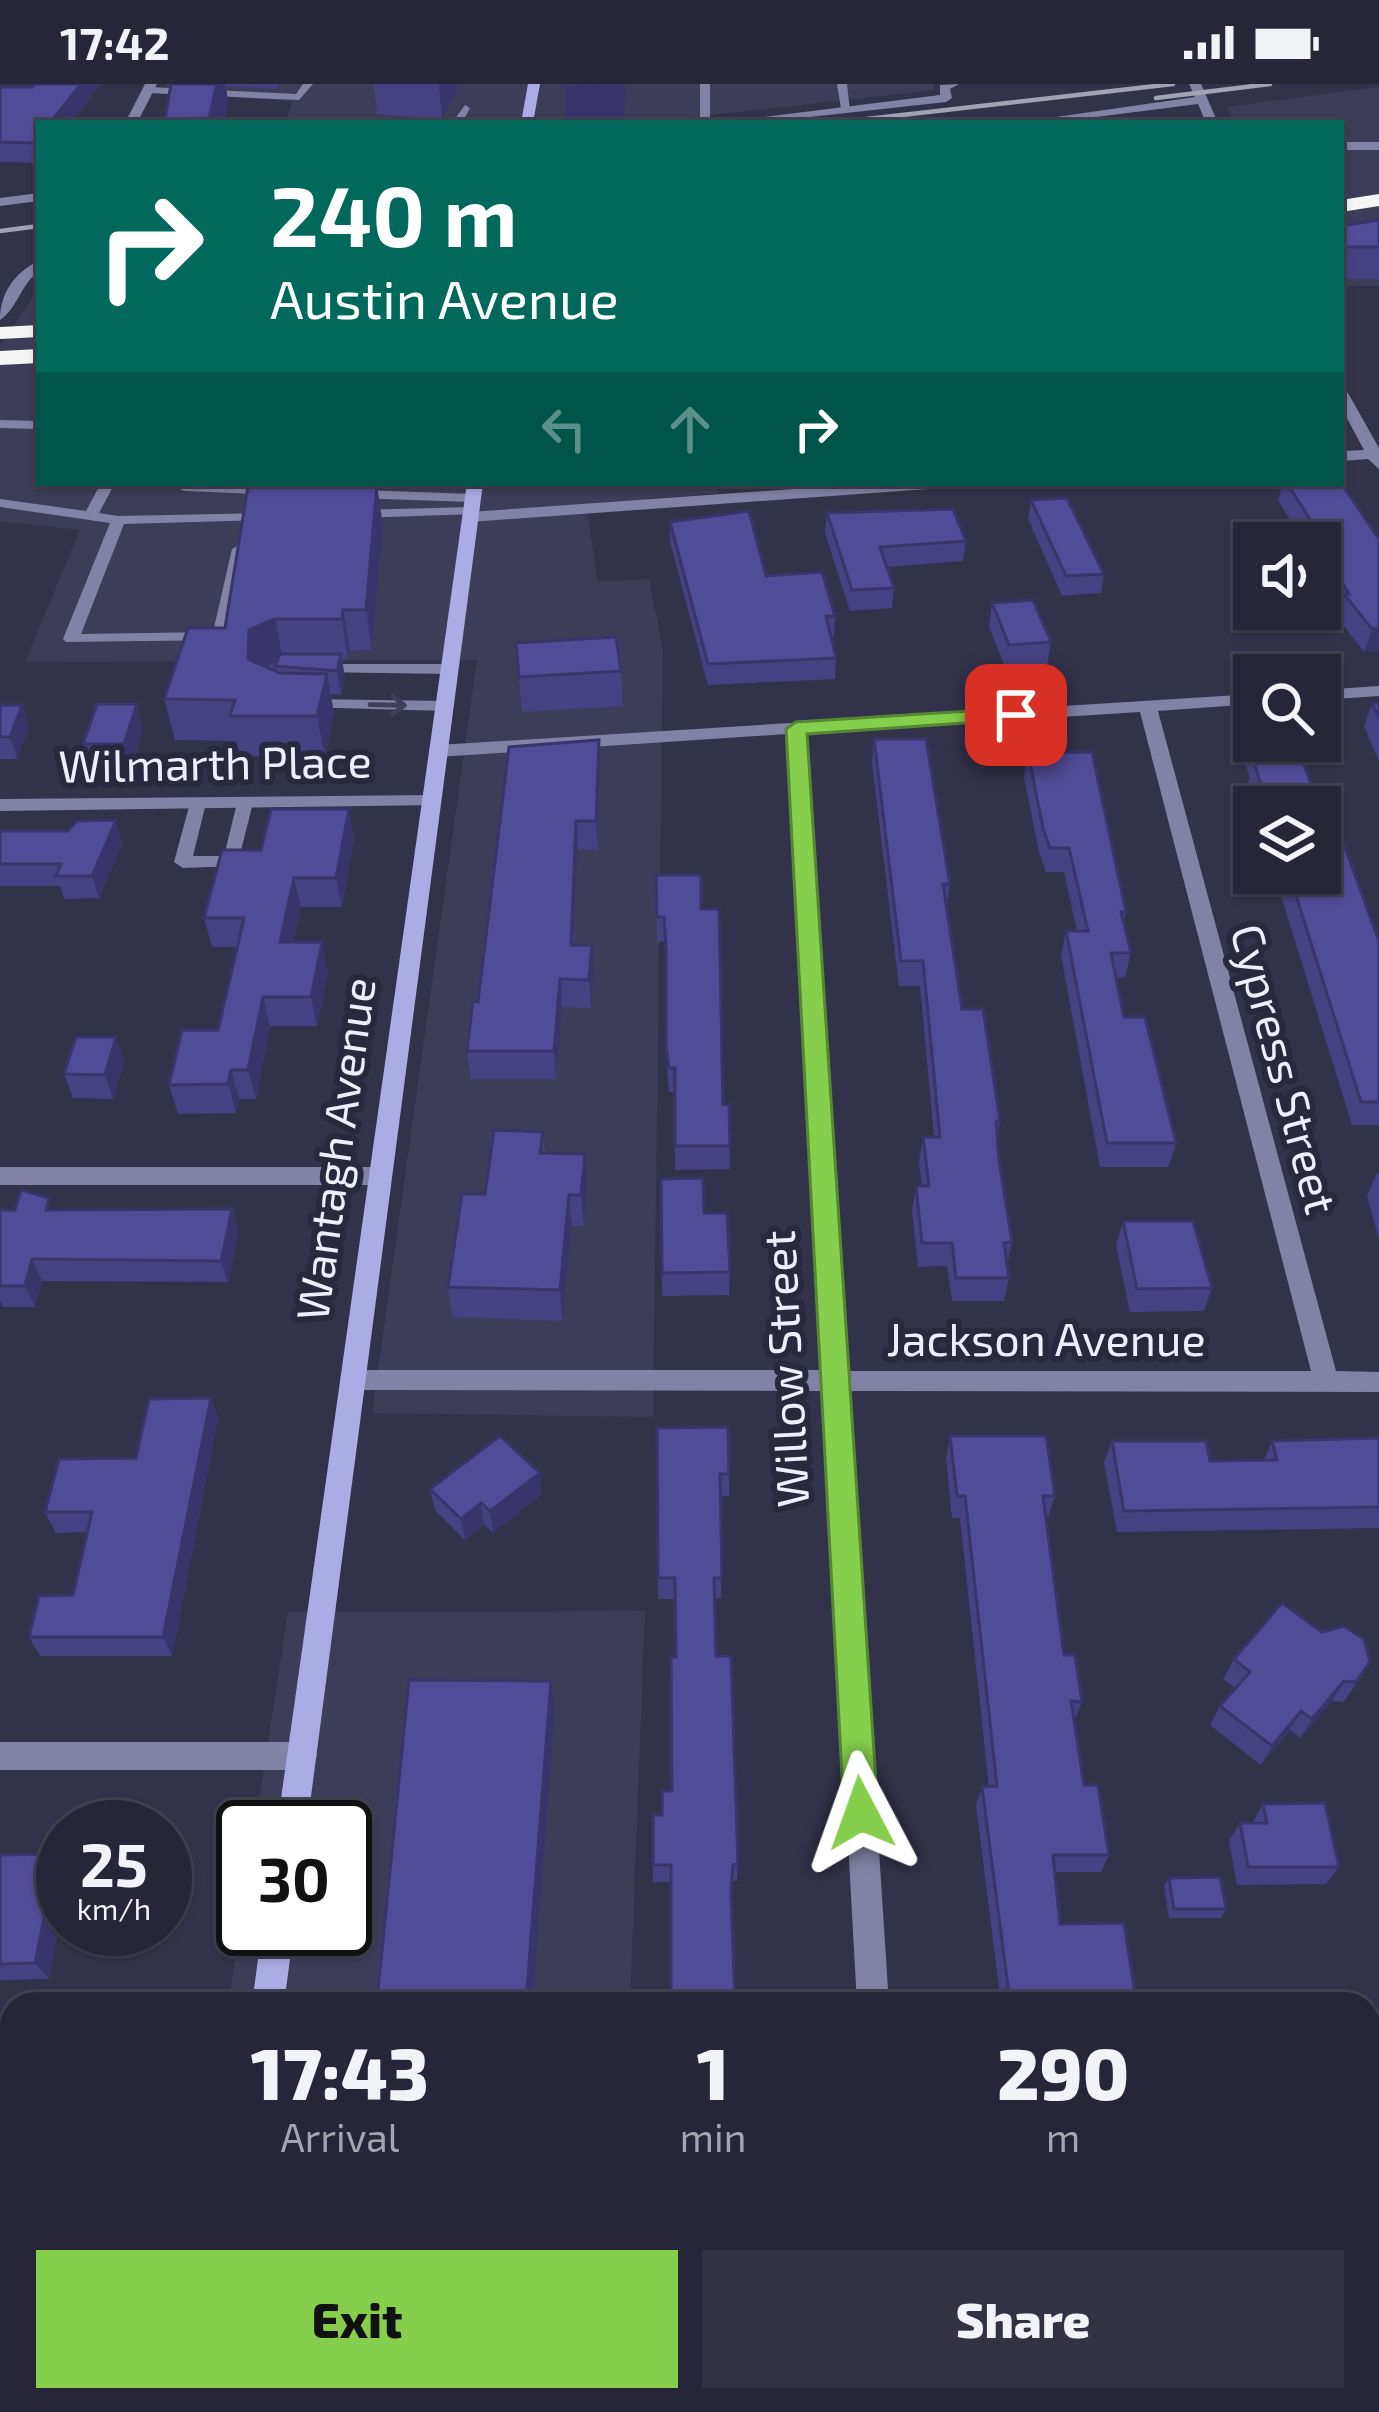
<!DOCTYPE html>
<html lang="en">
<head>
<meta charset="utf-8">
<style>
	:root { --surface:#262638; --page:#323243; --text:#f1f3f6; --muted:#a4a5ae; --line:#424353; --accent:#85cf4c }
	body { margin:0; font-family:"Exo 2",sans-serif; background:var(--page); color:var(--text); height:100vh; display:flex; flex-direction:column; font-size:45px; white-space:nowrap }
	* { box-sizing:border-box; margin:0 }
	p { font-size:39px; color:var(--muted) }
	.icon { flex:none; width:66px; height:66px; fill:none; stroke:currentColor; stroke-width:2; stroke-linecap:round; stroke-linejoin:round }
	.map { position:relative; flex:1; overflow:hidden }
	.drawer { position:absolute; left:0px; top:1908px; width:1380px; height:420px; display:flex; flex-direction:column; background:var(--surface); border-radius:36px 36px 0 0; box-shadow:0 3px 9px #0004,0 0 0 3px var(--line) }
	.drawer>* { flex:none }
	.top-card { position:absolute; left:36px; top:36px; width:1308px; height:366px; border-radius:0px; box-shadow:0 3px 9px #0004,0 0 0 3px var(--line); background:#00695c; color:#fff; overflow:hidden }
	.fabs { position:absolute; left:1233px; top:438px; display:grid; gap:24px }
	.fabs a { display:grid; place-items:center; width:108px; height:108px; border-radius:0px; background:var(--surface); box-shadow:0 3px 9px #0004,0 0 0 3px var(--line); font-size:60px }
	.speed { position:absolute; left:36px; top:1716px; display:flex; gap:24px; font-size:60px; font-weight:700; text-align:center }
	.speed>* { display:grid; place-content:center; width:156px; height:156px; border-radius:50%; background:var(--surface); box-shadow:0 3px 9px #0004,0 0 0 3px var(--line); line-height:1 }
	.speed small { font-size:30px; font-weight:400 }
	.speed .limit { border:6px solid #111; border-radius:18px; background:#fff; color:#111 }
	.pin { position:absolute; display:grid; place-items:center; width:102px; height:102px; color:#fff; margin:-51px; border-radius:24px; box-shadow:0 6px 18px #0006 }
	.me { position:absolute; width:132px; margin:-66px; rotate:356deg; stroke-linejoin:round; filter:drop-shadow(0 0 9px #0008) }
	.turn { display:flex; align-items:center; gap:42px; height:252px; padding:0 36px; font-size:54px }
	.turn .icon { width:156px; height:156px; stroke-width:2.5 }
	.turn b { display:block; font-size:84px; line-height:102px }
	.lanes { display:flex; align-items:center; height:114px; padding:0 36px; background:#0003; justify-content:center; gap:60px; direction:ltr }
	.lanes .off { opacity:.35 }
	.eta { display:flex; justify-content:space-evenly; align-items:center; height:204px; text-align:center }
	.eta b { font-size:72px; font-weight:800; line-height:84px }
	.action { display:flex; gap:24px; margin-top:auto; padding:24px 36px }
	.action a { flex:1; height:138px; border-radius:0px; background:var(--accent); color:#111; font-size:48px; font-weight:800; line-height:138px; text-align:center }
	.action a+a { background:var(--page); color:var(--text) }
	.status { display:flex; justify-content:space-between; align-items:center; height:84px; padding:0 60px; background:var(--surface); direction:ltr }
	.status svg { height:33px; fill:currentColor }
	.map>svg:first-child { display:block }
	.built { fill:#3d3d5a }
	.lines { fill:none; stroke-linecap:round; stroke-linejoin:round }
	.lane { fill:#8182a5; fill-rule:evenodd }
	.street { fill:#8182a5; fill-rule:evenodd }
	.secondary { fill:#acace5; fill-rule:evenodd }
	.highway { fill:#f5f5f5; fill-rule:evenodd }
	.rail { stroke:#a1a2b5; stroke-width:4.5 }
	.wall { fill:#464182 }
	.shaded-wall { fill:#39356a }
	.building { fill:#514c97; stroke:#39356a; stroke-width:3 }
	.oneway { stroke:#3e3e58 }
	.route { fill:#85cf4c; stroke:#568731; stroke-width:3 }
	.labels { text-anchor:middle; stroke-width:12; stroke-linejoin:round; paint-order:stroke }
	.street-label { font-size:45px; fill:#edeefe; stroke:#28283f }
</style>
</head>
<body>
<div class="status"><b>17:42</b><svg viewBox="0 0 49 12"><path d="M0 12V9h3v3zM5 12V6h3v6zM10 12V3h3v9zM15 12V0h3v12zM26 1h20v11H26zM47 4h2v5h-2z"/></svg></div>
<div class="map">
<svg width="1379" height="2328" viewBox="0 0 1379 2328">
	<rect width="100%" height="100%" fill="#32324a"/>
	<g class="built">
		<polygon points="167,0 934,0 934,6 639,39 286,39 292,17 161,9"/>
		<polygon points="1379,3 1379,202 1341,202 1341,39 1235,39 1227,23"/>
		<polygon points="39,205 39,399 717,399 718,409 586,420 598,498 649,495 663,565 653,1333 372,1329 477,576 25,578 80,446 0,437 0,261"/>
		<polygon points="645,1527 630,1920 228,1920 243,1824 243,1845 345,1845 345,1743 255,1743 288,1528"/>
		<polygon points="168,2316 615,2316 614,2328 166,2328"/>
	</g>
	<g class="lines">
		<g class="lane">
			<polygon points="303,0 313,0 299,16 148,9 143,6 148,3 296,10"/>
			<rect x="700" y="0" width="10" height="39"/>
			<polygon points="837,0 847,0 850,27 841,25"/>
			<polygon points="465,21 470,24 462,39 452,39"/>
			<polygon points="0,336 39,337 39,345 0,344"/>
			<polygon points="101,399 115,399 99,429 118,432 272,429 274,432 267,436 124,440 81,550 213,548 232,465 239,461 246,465 225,556 66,558 63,555 110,439 0,423 0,415 86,427"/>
			<polygon points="180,399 276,403 283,407 276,411 186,407 181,406"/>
			<polygon points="351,399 365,399 363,406 472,410 479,414 472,418 355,414 348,410"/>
			<polygon points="471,423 476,424 476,430 358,434 351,430 358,426"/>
			<polygon points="318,580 450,580 458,585 450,590 312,588 312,582"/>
			<polygon points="307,615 445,617 453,622 445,627 301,623 301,617"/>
			<polygon points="198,714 206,719 193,772 224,772 237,719 245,714 253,719 237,782 183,784 174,778 190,719"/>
		</g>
		<g class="street">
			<polygon points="145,0 157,0 137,39 125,39"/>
			<polygon points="959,0 950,5 952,14 946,18 755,39 717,39 940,11 940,1"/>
			<polygon points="1189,0 1201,0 1218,39 1206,39 1198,20 1049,39 1015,39 1195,13"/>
			<rect x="1341" y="58" width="38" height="8"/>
			<polygon points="39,109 39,117 0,122 0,114"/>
			<path d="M39,177V187C21,200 17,225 0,236C0,209 15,188 39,177Z"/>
			<polygon points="1341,305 1348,309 1379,364 1379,385 1368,375 1341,377 1341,367 1364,366 1341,323"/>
			<polygon points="876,399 950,399 942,404 470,438 462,433 470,428"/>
			<polygon points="1379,602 1379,612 1320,616 1320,606"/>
			<path d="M1254,610V620L1158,627L1336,1287L1379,1288V1308L849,1307L889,1920H857L823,1307L353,1306L344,1303L340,1296L344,1289L353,1286H822L787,650L438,673L429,667L438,661ZM1140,628L1311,1287H847L806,649Z"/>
			<polygon points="432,711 442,717 439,721 0,727 0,715"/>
			<polygon points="0,1083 380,1083 392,1092 380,1101 0,1101"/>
			<polygon points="0,1658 302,1658 312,1662 317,1672 312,1682 302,1686 0,1686"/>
			<rect x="879" y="2316" width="36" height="12"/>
		</g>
		<g class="secondary">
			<polygon points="528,0 540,0 533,39 521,39"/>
			<polygon points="467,399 483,399 307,1743 277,1743"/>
			<polygon points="262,1845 294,1845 284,1920 252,1920"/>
			<polygon points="196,2316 232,2316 230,2328 194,2328"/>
		</g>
		<g class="highway">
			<polygon points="1379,110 1379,122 1341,128 1341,116"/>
			<polygon points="39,241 39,253 0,255 0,243"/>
			<polygon points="39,265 39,279 0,281 0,267"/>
		</g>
		<g class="rail">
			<polyline points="1156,14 1270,0"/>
			<polyline points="832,39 1173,0"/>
			<polyline points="0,147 39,142"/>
		</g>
	</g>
	<g class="wall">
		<polygon points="35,0 101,0 71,39 39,39 39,79 3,78 0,77 0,3 32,3"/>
		<polygon points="171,0 279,0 276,5 226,2 228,17 224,39 165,39"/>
		<polygon points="374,0 460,0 460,1 442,35 377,30"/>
		<polygon points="1379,136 1379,195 1341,195 1341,142"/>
		<polygon points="1283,399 1341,399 1379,566 1364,568 1337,533 1339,527 1322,499 1324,491 1320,484 1320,459 1304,459 1278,416"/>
		<polygon points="1031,416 1104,490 1101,509 1062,512 1028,435"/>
		<polygon points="827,429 966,457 963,477 886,483 894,504 892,524 850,527 825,449"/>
		<polygon points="670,438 835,532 834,553 831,553 836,574 835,595 708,601 670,458"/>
		<polygon points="383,441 372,566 350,567 348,575 342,575 345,594 341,611 331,610 334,630 325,673 240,672 236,657 175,656 164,615 225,544"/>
		<polygon points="992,519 1051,558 1047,582 1006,585 989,543"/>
		<polygon points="516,559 621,587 623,622 522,628"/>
		<polygon points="1372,619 1379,619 1379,677 1364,643"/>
		<polygon points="0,621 29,643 17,675 0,675"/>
		<polygon points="143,645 131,685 90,685 83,660"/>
		<polygon points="1249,649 1320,723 1254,723 1254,725 1247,703 1250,694 1243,673"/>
		<polygon points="874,655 950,800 947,823 962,925 1000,1037 997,1054 999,1076 1012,1158 1007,1181 1009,1194 1004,1217 952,1217 947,1182 918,1183 912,1126 916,1102 922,1102 919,1077 923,1053 934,1053 920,902 899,902 872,679"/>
		<polygon points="599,656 600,684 598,766 578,765 574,861 594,889 591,924 562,923 556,995 471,995 467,967 478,918"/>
		<polygon points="1028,669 1126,828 1124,839 1131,869 1125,893 1116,894 1124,933 1176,1059 1169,1083 1100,1083 1061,871 1066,847 1077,847 1064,788 1046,788 1039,768 1024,693"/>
		<polygon points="116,736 122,759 99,814 64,815 60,802 0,802 0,747 68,747"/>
		<polygon points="1328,747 1379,857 1379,1041 1352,1041 1274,789 1320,789"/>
		<polygon points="354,754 342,823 301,823 293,858 328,887 317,942 270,942 256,1015 239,1015 236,1029 178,1030 169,1001 218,946 238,863 212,863 204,834 261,766"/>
		<polygon points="656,791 701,825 723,1021 730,1062 730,1085 675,1086 675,1008 669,1008 667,985 666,884 664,857 657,858"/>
		<polygon points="124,977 113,1015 73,1014 64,990"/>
		<polygon points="543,1048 545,1069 588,1101 584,1142 572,1142 562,1237 453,1233 448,1203"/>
		<polygon points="1377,1089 1379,1089 1379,1155 1367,1112"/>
		<polygon points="661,1095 704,1129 730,1188 729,1211 662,1212"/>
		<polygon points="232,1125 239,1147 228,1198 42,1197 35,1223 3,1223 0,1217 0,1126"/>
		<polygon points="1123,1137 1212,1204 1204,1227 1130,1228 1116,1161"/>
		<polygon points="211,1314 218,1335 172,1572 40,1572 29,1553 73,1511 87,1448 56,1449 45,1428 136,1374"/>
		<polygon points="657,1344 729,1390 729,1412 720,1412 721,1514 715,1515 716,1572 738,1780 737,1797 653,1798 653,1731 662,1731 672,1707 676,1573 675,1515 658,1515"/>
		<polygon points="950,1352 1055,1412 1048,1433 1046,1433 1064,1571 1082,1618 1074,1637 1084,1701 1109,1771 1101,1788 1054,1788 1060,1840 1135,1909 1134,1911 1176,1920 1001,1920 976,1721 982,1703 989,1703 960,1434 952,1434 946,1374"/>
		<polygon points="1379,1354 1379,1444 1117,1448 1104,1379 1112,1357 1210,1377 1264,1376 1272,1357"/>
		<polygon points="540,1389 542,1410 493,1449 484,1440 465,1456 435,1426 430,1405"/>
		<polygon points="1322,1548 1370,1578 1344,1618 1332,1617 1300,1654 1290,1646 1261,1681 1210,1641 1220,1622 1235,1604 1223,1595 1234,1575"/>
		<polygon points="555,1626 533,1920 379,1920 377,1917"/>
		<polygon points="1263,1720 1339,1783 1326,1800 1237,1801 1229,1757 1240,1739 1252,1739"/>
		<polygon points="57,1770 63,1777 63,1822 49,1895 0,1896 0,1771"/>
		<polygon points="1169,1794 1226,1825 1221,1834 1169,1834 1164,1802"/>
		<polygon points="1368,1952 1379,2001 1379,2058 1375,2062 1368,2062"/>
		<rect x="0" y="2030" width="12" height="122"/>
		<rect x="1368" y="2111" width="11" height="127"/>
		<polygon points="1041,2316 1166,2316 1168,2328 1042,2328"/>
	</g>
	<g class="shaded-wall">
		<polygon points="81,0 101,0 71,39 50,39"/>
		<polygon points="217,0 225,0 228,17 224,39 210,39 209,34"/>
		<polygon points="439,0 460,0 442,35"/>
		<polygon points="601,0 626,0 624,36 566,39 565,4"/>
		<polygon points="377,401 383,441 372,566 366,526"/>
		<polygon points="343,526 350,567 348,575 342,535"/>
		<polygon points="275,535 283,575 258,586 248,575 249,546"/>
		<polygon points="1379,544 1379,566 1364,568 1372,545"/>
		<polygon points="341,570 345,594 341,611 337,587"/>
		<polygon points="327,590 334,630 325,673 317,632"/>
		<polygon points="137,620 143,645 131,685 124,660"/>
		<polygon points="22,621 29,643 17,675 10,653"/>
		<polygon points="599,656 600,684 598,766 596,737"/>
		<polygon points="349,725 354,754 342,823 336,794"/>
		<polygon points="116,736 122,759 99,814 92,792"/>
		<polygon points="576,737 578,765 572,889 571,861"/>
		<polygon points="294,794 301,823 287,887 280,858"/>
		<polygon points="322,858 328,887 317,942 311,913"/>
		<polygon points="592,861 594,889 591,924 589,896"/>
		<polygon points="560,895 562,923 556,995 554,967"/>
		<polygon points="263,913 270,942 256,1015 248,986"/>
		<polygon points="116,953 124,977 113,1015 105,991"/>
		<polygon points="231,986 239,1015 236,1029 228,1000"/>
		<polygon points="585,1070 588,1101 584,1142 581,1111"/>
		<polygon points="569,1111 572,1142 562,1237 560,1206"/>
		<polygon points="232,1125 239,1147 228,1198 221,1177"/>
		<polygon points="32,1175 42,1197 35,1223 25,1202"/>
		<polygon points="211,1314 218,1335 172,1572 163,1553"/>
		<polygon points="540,1389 542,1410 493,1449 490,1427"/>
		<polygon points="481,1419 484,1440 465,1456 461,1435"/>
		<polygon points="551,1597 555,1626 533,1920 527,1920"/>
		<polygon points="1344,1597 1332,1617 1300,1654 1312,1635"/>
		<polygon points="1301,1627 1290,1646 1261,1681 1272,1662"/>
		<polygon points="57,1770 63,1777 63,1822 49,1895 35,1879"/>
		<polygon points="511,2316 518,2316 517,2328 511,2328"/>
	</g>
	<g class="building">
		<polygon points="35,0 81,0 50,39 39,39 39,54 35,59 0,58 0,3 32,3"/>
		<polygon points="171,0 217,0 209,34 165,35"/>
		<polygon points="565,0 601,0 565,4"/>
		<polygon points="1379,136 1379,163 1341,163 1341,142"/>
		<polygon points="1287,399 1341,399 1379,455 1379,544 1372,545 1344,510 1349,510 1328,476 1336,476"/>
		<polygon points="377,401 366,526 343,526 342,535 275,535 249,546 248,575 280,589 327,590 317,632 230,632 235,616 164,615 188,544 225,544 248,402"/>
		<polygon points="1067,414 1104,490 1066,492 1031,416"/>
		<polygon points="953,425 966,457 880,463 894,504 852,506 827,429"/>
		<polygon points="749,427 766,492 822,488 835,532 826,532 836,574 708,580 670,438"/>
		<polygon points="1033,516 1051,558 1009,561 992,519"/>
		<polygon points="616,553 621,587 519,593 516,559"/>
		<polygon points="280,570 341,570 337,587 275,582"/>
		<polygon points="1372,619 1379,619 1379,634"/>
		<polygon points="97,620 137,620 124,660 83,660"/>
		<polygon points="0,621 22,621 10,653 0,653"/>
		<polygon points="1249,649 1254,649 1254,657 1295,657 1320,723 1268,723 1254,679 1260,679"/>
		<polygon points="874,655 926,655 950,800 943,800 962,925 983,925 1000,1037 996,1037 999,1076 1012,1158 1004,1159 1009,1194 956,1194 952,1159 922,1159 916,1102 929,1102 923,1053 940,1053 923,877 901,877"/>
		<polygon points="599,656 596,737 576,737 571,861 592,861 589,896 560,895 554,967 467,967 473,917 478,918 509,663"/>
		<polygon points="1092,668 1126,828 1121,828 1131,869 1111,869 1124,933 1145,933 1176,1059 1107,1059 1066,847 1088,847 1069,764 1050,764 1043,744 1028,669"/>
		<polygon points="1320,724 1328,747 1339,747 1379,857 1379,1018 1361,1018 1289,789 1320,789"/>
		<polygon points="271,725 349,725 336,794 294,794 280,858 322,858 311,913 263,913 248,986 231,986 228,1000 169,1001 182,946 218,946 244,834 204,834 222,766 261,766"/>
		<polygon points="116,736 92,792 56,792 61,780 0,780 0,747 68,747 77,737"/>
		<polygon points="656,791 701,791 701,825 719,825 723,1021 729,1020 730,1062 675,1062 675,984 669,984 666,961 666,863 664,833 657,833"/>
		<polygon points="76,953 116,953 105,991 64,990"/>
		<polygon points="494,1046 543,1048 540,1069 585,1070 581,1111 569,1111 560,1206 448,1203 462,1110 485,1110"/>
		<polygon points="703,1094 704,1129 727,1129 730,1188 662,1189 661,1095"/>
		<polygon points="21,1106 49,1114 46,1126 232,1125 221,1177 32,1175 25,1202 0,1202 0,1126 15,1126"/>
		<polygon points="1123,1137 1193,1137 1212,1204 1137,1205"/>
		<polygon points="211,1314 163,1553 29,1553 39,1512 73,1511 92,1428 45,1428 59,1375 136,1374 149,1315"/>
		<polygon points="728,1343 729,1390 720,1390 722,1494 714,1494 716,1572 731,1572 738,1780 733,1781 731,1807 735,1920 671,1920 671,1781 653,1781 653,1731 662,1731 662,1707 672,1707 671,1573 676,1573 675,1494 658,1494 657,1344"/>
		<polygon points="500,1352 540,1389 490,1427 481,1419 461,1435 430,1405"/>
		<polygon points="950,1352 1046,1352 1055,1412 1043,1412 1064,1571 1075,1571 1082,1618 1071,1617 1084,1701 1098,1701 1109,1771 1053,1771 1060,1840 1124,1839 1135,1909 1009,1910 982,1703 997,1702 965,1412 957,1412"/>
		<polygon points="1379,1354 1379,1423 1124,1427 1112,1357 1206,1357 1210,1377 1277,1376 1272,1357"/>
		<polygon points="1282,1519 1322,1548 1344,1542 1364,1555 1370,1578 1356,1598 1344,1597 1312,1635 1301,1627 1272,1662 1220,1622 1250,1588 1234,1575"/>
		<polygon points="409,1596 551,1597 526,1918 498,1918 497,1920 391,1920 392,1916 377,1917"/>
		<polygon points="1325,1719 1339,1783 1248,1783 1240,1739 1267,1739 1263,1720"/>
		<polygon points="57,1770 35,1879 0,1880 0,1771"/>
		<polygon points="1220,1793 1226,1825 1174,1825 1169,1794"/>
		<polygon points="1134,1911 1174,1912 1176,1920 1133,1920"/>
		<polygon points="1360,1915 1361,1920 1299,1920 1299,1916"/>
		<polygon points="1368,1952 1379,2001 1379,2049 1368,2049"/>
		<polygon points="0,2030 12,2030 12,2136 0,2135"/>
		<polygon points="1368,2111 1379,2111 1379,2228 1371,2229 1368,2215"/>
		<polygon points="349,2316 511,2316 511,2328 348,2328"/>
		<polygon points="639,2316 700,2316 701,2328 639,2328"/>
		<polygon points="1050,2316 1166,2316 1168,2328 1051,2328"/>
	</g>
	<defs><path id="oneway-shaft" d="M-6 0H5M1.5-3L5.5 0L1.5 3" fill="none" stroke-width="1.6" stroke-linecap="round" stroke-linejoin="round" transform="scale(3)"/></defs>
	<use class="oneway" href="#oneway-shaft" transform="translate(388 621) rotate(1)"/>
	<polygon class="route" points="1016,624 1027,631 1023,635 807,650 878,1729 873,1740 861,1745 849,1740 844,1729 786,645 796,638"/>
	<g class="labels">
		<g class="street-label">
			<text transform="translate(215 680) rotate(-1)" y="16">Wilmarth Place</text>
			<text transform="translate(1284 985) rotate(75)" y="16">Cypress Street</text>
			<text transform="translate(336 1065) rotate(-82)" y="16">Wantagh Avenue</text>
			<text x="1046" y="1272">Jackson Avenue</text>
			<text transform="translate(786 1285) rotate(-93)" y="16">Willow Street</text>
		</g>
	</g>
</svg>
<div class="fabs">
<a><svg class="icon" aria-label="sound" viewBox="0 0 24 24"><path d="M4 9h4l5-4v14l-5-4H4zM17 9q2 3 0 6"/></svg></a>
<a><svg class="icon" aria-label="search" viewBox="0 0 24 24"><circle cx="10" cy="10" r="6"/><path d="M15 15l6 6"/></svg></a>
<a><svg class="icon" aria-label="layers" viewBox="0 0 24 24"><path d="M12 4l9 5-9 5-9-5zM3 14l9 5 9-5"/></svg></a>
</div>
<div class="speed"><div>25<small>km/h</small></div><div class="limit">30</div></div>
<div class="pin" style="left:1016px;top:631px;background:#d93025"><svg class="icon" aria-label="arrive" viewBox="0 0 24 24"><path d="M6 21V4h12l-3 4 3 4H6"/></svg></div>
<svg class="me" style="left:861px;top:1729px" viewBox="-20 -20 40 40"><path d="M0-17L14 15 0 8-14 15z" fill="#85cf4c" stroke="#fff" stroke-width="4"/></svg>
<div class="top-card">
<div class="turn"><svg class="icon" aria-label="right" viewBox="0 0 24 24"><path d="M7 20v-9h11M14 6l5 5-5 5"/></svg><div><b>240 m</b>Austin Avenue</div></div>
<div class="lanes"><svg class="icon off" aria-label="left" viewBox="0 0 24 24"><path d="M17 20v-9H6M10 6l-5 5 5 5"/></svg><svg class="icon off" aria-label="ahead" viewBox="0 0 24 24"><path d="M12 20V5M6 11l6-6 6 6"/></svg><svg class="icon" aria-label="right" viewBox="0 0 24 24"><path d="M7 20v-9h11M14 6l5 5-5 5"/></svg></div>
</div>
<section class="drawer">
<div class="eta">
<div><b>17:43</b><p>Arrival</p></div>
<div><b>1</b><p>min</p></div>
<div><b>290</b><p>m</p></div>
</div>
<div class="action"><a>Exit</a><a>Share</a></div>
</section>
</div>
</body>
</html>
